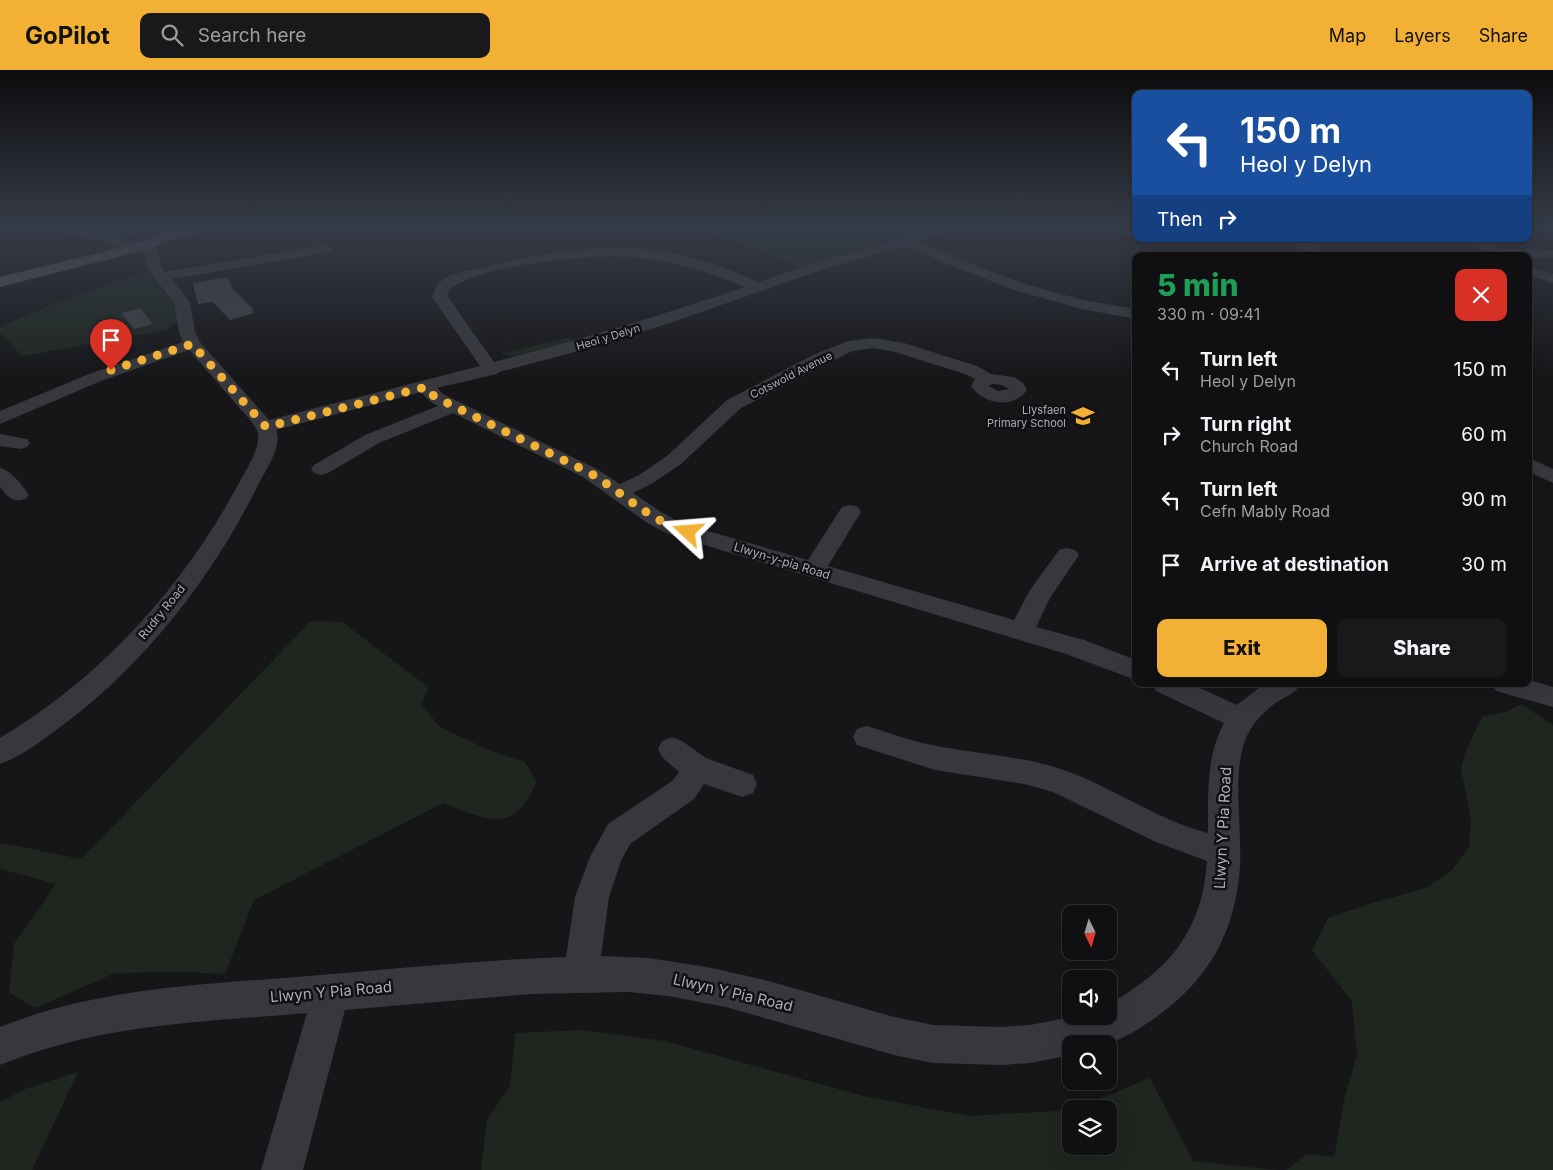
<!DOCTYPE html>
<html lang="en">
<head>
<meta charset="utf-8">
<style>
	:root { --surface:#101012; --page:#19191b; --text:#f1f3f6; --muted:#9c9d9f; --line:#303032; --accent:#f2b134 }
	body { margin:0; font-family:Inter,sans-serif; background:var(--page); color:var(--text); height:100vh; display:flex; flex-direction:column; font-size:19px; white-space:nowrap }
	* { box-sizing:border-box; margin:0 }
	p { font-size:16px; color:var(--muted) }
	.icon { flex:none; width:28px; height:28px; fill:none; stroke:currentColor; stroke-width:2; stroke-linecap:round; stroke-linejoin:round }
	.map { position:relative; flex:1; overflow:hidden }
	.details { position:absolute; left:1132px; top:182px; width:400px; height:435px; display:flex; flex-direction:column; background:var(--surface); border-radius:10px; box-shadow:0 5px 20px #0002,0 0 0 1px var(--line) }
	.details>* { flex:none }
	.hud { position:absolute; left:1132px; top:20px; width:400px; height:152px; border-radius:10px; box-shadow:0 5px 20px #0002,0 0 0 1px var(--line); background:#1a4fa0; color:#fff; overflow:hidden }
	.needle { width:32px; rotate:175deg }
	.tools { position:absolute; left:1062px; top:835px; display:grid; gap:10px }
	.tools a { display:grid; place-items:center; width:55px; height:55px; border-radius:10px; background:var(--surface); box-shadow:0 5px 20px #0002,0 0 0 1px var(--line); font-size:25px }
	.pin { position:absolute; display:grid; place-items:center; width:42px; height:42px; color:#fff; margin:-51px -21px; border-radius:50% 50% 50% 0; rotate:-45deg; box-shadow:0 0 5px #0007 }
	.pin .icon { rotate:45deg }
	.me { position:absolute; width:55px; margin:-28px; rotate:289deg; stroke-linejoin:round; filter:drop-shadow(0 0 4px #0008) }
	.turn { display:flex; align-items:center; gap:18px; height:105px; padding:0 25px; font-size:22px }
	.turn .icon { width:65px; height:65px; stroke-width:2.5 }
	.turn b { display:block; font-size:35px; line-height:42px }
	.then { display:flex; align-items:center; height:48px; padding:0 25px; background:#0003; gap:10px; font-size:19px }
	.round { display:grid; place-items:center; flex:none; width:52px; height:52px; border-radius:10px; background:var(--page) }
	.overview { display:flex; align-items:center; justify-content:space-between; height:85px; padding:0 25px }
	h1 { font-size:30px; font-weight:800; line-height:38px; color:#1e9e55 }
	.action { display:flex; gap:10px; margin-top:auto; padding:10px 25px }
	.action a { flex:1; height:58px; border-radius:10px; background:var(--accent); color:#111; font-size:20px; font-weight:800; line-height:58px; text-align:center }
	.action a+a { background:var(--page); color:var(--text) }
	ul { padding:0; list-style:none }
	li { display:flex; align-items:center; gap:15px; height:65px; padding:0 25px }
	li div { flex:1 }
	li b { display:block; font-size:19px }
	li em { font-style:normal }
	header { display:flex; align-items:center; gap:30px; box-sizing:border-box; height:70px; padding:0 25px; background:var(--accent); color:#111 }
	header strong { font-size:24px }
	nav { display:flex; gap:28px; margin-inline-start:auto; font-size:18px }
	.search { width:350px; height:45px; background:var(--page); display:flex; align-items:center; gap:12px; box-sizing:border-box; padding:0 18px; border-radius:10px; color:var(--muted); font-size:19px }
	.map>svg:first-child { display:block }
	.green { fill:#1e261f }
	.building { fill:#404145 }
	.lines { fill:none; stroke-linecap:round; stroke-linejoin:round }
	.minor { fill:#37383d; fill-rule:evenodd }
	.major { fill:#53555c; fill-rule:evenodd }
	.route { stroke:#f2b134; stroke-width:9; stroke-dasharray:0 16.2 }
	.labels { text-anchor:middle; stroke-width:5; stroke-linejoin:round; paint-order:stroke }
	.far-street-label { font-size:11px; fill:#a8adb8; stroke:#111113 }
	.far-poi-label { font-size:11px; fill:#a8adb8; stroke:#111113; text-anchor:end }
	.street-label { font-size:12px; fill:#a8adb8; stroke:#111113 }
	.near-street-label { font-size:15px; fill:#a8adb8; stroke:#111113 }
</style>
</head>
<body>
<header>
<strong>GoPilot</strong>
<div class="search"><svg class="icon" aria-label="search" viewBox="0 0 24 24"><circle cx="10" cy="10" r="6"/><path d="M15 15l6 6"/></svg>Search here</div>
<nav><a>Map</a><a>Layers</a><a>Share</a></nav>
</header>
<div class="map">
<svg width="1553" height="1100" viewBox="0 0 1553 1100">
	<rect width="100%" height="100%" fill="#161618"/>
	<g class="green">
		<polygon points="105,157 155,157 117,169 92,163"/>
		<polygon points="695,157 931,157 799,197"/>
		<path d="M148,201L175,236L178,252L165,260L22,286L0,263V257C48,235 97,217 148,201Z"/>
		<polygon points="571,267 571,271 516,286 500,284"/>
		<path d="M311,551L342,552L428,617L422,635L440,657L491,681L525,692L537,712C532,720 527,732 520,739C498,761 467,741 443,733L254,830L225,904L187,902L115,903L35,938L9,922L14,874L56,814L0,799V775L3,773L81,789Z"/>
		<polygon points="1521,634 1553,655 1553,1100 1286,1100 1307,1084 1334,1087 1345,1026 1357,985 1352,932 1312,880 1328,848 1376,832 1426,818 1451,801 1469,777 1471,748 1461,699 1465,683 1482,647 1506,642"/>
		<polygon points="581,960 664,971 864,1026 969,1046 1071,1040 1071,1076 1109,1076 1109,1039 1074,1039 1150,1008 1193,1091 1276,1100 481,1100 487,1050 510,1016 515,963"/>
		<polygon points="78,1002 32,1100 0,1100 0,1032 25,1019"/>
	</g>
	<g class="building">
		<polygon points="228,207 232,218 254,240 252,241 255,243 230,250 213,232 198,234 193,213"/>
		<polygon points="140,238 153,254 134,259 121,243"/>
	</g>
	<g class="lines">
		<g class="minor">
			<path d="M55,157H75L107,163L127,171L149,173L157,180L162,199L165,202L325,175L330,176L332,179L330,182L325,183L172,209L190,233L195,262L200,272L269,350L480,296L432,227L437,214L450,205L531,186L587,179H640L676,184L717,195L759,212L817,192L899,169L932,157H951L950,160L916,172L1021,213L1083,230L1136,239V249L1082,239L1011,219L903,176L827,198L670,253L590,278L499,302L497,304L437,318L443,324L597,399L620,414L639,405L667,386L727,330L813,285L848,271L874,268L904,273L977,296L991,304L1014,307L1023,313L1027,320C1013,340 983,334 971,316L975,309L965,304L895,282L874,278L852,281L741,338L681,394L653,413L633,423L661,442L684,454L808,490L842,437L850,435L858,437L861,442L828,496L1014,550L1030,520L1059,480L1067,478L1075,480L1079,485L1050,528L1036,557L1084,570L1136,590V610L1066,584L668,464L646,452L583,407L453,343L379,373L328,403L321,405L314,403L311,399L314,395L365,365L438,336L431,332L421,322L276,360C283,375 266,400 259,413C212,509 140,601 52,663C36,675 19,687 0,694V668C101,608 184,516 239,413C245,402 261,377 258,364C258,359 253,355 251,351L189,280L101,311L0,354V341L89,304L183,272L179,262L174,233L148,200L144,182L120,178L99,170L71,165L56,160ZM614,186C663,188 701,198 745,217C662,245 579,270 494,292L448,227L449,219C485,194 570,188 614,186ZM992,314L1002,315L1009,319L998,321L989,316Z"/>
			<polygon points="1105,157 1136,159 1136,167 1106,160"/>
			<path d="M1296,169H1307L1327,186C1313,187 1303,183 1294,171Z"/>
			<polygon points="1468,169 1484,169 1497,178 1553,180 1553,188 1491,186"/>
			<polygon points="1529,196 1553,204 1553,213 1529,205"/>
			<polygon points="0,364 27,369 30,373 27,377 20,379 0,376"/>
			<polygon points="1529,388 1553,399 1553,413 1529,402"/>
			<path d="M0,398C12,401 22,415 29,425L25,429C12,433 8,427 0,417Z"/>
			<polygon points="1529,610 1553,617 1553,637 1496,621 1493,614 1529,614"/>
			<path d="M1153,614H1191L1237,635L1264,614H1300C1296,623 1289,625 1280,630C1263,641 1249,656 1243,676C1233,715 1242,757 1240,797C1235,865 1207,912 1152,950C1140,958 1124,969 1109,973C1098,976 1083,974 1071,974V985L1030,993L1002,995L933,993L894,985L726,937L668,926L628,922L531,924L345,940L303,1100H261L307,943C200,952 100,954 0,995V957C101,917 202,915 309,906C394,899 480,890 566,887L575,827L590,787L608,754L672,711L679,702L662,687L658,679L662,671L672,667L682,671L706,688L753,705L757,714L753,723L742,727L704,714L694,729L630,774L621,791L609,827L601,886L648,888L707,897L765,910L894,947L933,955L1002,957L1030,955L1077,946H1109V934C1168,901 1203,861 1207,791L1156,772L1053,722L1024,714L935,700L857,675L853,667L857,659L867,656C890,663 913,672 937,676C978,684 1021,686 1061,699C1111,716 1157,750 1208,763C1208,725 1206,687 1224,653L1156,621Z"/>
		</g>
		<polygon class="major" points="185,157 213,157 211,160 175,168 149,179 0,217 0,207 139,173 165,162"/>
	</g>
	<linearGradient id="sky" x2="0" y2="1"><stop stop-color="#0c0c0d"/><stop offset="0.5" stop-color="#363c48"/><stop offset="1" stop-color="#363c48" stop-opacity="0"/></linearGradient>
	<rect width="1553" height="311" fill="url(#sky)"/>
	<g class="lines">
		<path class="route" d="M111,300L192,274L266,357L426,317L431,324L437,328L590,403C625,424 648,450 688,462"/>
	</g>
	<defs>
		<symbol id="school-bare" viewBox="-9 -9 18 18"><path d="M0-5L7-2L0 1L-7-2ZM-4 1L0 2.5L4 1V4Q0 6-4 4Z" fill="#f2b134" stroke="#111113" stroke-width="2.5" paint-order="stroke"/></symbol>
	</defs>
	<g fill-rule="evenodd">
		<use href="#school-bare" x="1067" y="330" width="32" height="32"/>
	</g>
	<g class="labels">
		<g class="far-street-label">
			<text transform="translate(608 267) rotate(-17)" y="4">Heol y Delyn</text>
			<text transform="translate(791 305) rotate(-27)" y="4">Cotswold Avenue</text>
		</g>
		<g class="far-poi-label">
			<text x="1066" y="344">Llysfaen<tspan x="1066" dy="13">Primary School</tspan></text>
		</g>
		<g class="street-label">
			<text transform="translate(782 491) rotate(17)" y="4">Llwyn-y-pia Road</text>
			<text transform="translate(162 542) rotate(-51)" y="4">Rudry Road</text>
		</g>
		<g class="near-street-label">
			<text transform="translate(1223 758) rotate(-87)" y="5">Llwyn Y Pia Road</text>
			<text transform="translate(331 922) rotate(-5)" y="5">Llwyn Y Pia Road</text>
			<text transform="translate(733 923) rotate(13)" y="5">Llwyn Y Pia Road</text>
		</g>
	</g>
</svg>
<div class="tools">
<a><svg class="needle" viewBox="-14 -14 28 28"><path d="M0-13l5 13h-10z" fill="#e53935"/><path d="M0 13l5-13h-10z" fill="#9c9d9f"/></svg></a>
<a><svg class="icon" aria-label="sound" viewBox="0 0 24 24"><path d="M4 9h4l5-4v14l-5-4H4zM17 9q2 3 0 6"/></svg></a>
<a><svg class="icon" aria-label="search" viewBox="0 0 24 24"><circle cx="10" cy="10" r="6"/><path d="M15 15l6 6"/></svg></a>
<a><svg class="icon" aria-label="layers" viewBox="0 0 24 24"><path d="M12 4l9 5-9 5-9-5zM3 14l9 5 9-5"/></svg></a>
</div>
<div class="pin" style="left:111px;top:300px;background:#d93025"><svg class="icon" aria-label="arrive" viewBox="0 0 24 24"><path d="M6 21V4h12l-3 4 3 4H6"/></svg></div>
<svg class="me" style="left:688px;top:462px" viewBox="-20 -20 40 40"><path d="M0-17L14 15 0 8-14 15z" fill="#f2b134" stroke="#fff" stroke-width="4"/></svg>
<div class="hud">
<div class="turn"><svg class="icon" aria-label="left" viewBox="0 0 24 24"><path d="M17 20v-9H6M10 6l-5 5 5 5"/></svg><div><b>150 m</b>Heol y Delyn</div></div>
<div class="then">Then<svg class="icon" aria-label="right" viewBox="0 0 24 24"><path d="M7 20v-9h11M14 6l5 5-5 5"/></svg></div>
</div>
<section class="details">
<div class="overview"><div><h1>5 min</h1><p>330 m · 09:41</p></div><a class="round" style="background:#d93025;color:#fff"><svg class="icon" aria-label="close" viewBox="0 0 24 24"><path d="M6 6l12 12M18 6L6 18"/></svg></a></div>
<ul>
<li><svg class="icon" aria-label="left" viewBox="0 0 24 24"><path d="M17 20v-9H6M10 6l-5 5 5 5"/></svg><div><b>Turn left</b><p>Heol y Delyn</p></div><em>150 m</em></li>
<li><svg class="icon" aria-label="right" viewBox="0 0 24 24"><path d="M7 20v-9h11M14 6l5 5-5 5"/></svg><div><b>Turn right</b><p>Church Road</p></div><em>60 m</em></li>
<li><svg class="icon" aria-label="left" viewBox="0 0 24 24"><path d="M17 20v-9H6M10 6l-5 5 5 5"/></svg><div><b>Turn left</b><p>Cefn Mably Road</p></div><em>90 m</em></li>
<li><svg class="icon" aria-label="arrive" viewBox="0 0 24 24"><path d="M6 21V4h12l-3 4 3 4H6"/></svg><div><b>Arrive at destination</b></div><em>30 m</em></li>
</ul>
<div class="action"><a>Exit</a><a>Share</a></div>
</section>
</div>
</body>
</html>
